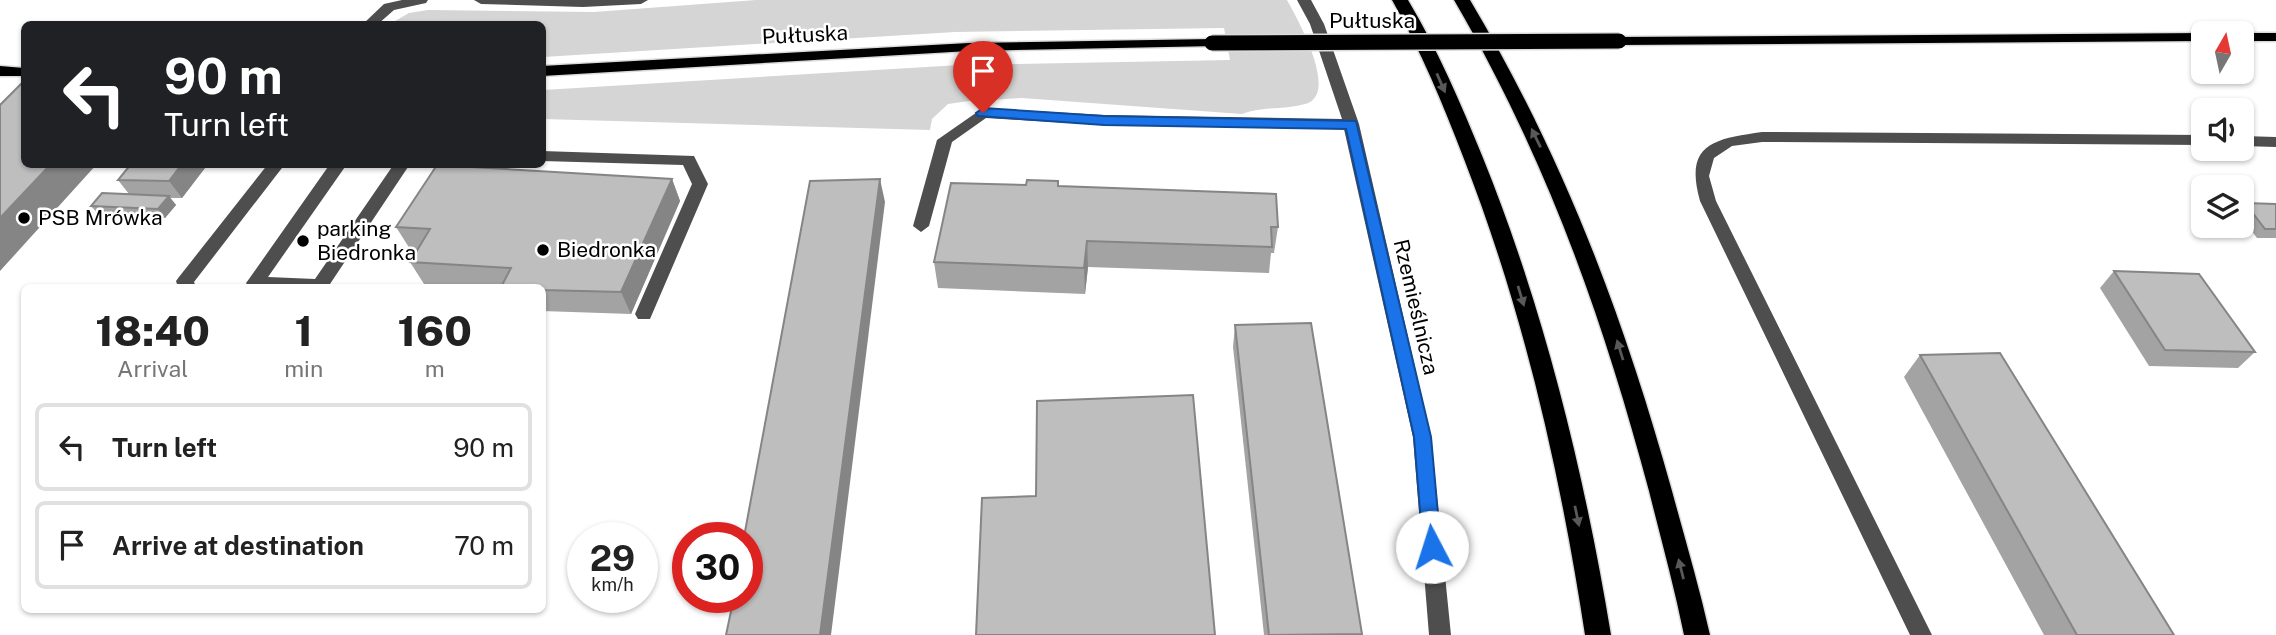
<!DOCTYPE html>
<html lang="en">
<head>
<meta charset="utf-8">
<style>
	:root { --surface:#fff; --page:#f6f6f6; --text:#222; --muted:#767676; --line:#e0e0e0 }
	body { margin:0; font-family:"Public Sans",sans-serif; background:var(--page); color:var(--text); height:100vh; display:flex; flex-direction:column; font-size:26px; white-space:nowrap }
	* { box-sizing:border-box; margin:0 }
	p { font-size:23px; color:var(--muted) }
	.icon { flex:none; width:38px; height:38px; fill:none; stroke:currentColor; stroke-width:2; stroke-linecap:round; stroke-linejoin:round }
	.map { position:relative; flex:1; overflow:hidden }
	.details { position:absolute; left:21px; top:284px; width:525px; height:329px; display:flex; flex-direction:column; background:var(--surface); border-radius:10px; box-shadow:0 2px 5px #0004 }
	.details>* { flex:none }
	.hud { position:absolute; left:21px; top:21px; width:525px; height:147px; border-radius:10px; box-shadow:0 2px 5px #0004; background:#202124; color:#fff; overflow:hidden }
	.needle { width:46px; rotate:9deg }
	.fabs { position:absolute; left:2191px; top:21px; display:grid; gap:14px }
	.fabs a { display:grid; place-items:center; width:63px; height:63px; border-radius:10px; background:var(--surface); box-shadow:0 2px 5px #0004; font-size:35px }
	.speed { position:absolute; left:567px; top:522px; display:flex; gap:14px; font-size:35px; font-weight:700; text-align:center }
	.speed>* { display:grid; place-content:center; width:91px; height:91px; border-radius:50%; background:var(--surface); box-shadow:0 2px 5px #0004; line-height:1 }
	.speed small { font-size:18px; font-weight:400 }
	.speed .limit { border:10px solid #d22; background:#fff; color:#111 }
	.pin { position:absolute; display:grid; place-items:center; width:60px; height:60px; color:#fff; margin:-72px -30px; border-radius:50% 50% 50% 0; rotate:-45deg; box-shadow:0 0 7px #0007 }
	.pin .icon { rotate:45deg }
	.me { position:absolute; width:77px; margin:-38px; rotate:355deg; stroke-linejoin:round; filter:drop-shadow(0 0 5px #0008) }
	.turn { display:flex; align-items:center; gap:24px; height:147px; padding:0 28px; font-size:32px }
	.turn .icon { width:91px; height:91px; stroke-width:2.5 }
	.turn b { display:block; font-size:49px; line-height:60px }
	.eta { display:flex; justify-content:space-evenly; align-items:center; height:119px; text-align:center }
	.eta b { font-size:42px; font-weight:800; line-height:49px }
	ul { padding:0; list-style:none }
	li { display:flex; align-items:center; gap:21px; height:88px; margin:0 14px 10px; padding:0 14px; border:4px solid var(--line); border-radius:10px }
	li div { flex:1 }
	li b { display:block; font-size:26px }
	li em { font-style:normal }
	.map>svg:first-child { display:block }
	.green { fill:#d5d5d5 }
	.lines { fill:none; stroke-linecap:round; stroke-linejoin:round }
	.major-casing { stroke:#dbdbdb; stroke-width:3 }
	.highway-casing { stroke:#dbdbdb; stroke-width:3 }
	.minor { fill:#4e4e4e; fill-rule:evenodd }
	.major { fill:#000; fill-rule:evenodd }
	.highway { fill:#000; fill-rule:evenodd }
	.major-bridge-casing { stroke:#dbdbdb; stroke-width:18; stroke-linecap:butt }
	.major-bridge { stroke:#000; stroke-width:15 }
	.wall { fill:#a3a3a3 }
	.shaded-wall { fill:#858585 }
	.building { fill:#bebebe; stroke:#858585; stroke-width:2 }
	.oneway { fill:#595959 }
	.route { fill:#1a73e8; stroke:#114b97; stroke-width:2 }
	.poi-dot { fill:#000; stroke:#fff; stroke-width:2.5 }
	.labels { text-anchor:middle; stroke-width:5; stroke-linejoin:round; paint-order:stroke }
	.street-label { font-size:21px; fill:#000; stroke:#fff }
	.poi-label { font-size:21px; fill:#000; stroke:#fff; text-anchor:start }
</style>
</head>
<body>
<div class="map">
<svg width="2276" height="635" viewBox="0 0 2276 635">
	<rect width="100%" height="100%" fill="#fff"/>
	<path class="green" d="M756,0H1287C1298,20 1340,95 1305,104C1284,110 1263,106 1242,114L1022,98L969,101L948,104L932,119L930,130L543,119V90L960,65L1230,60L1224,28L955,32L543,57L542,24H390L409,13L428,10L594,12Z"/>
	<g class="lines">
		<defs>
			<g id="major">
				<polygon points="2203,33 2205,33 2203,41 1619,45 1612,41 1619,37"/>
				<polygon points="2240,33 2276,33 2276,41 2242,41"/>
				<polygon points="1212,39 1217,40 1217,46 969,51 542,76 542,66 969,43"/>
				<polygon points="0,66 24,68 24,76 0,76"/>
			</g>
			<g id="highway">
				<path d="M1392,0H1408C1438,50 1461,104 1483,158C1545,312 1584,472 1611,635H1585C1560,472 1524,313 1464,159C1443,104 1421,51 1392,0Z"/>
				<path d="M1454,0H1470C1564,158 1623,315 1672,491C1685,539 1699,586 1710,635H1684C1674,586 1661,539 1649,491C1602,315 1546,158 1454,0Z"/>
			</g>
		</defs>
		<use href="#major" class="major-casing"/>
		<use href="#highway" class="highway-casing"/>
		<g class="minor">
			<polygon points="402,0 428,0 426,3 394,10 378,24 363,24 384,4"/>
			<polygon points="474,0 648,0 641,4 583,7 481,4"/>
			<polygon points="1297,0 1311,0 1324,24 1359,124 1431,437 1451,635 1429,635 1413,437 1344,129 1104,125 986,118 952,142 929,226 921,232 913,226 937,140 983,108 1104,115 1342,119 1310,24"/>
			<path d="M1762,132L2203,135V145L1762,142L1732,146L1714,158L1709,176L1716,201L1932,635H1910L1700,201C1684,144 1713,139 1762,132Z"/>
			<polygon points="2242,136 2276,137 2276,147 2242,146"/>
			<polygon points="542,151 694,156 708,184 650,319 638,319 635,314 692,184 683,165 542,161"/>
			<polygon points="268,164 285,164 194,282 196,287 178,287 176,281 179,277"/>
			<polygon points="330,164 347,164 268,277 315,279 394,164 410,164 328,287 249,287 246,283 249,279"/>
		</g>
		<use href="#major" class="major"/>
		<use href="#highway" class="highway"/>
		<defs>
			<polyline id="major-bridge" points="1212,43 1619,41"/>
		</defs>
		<use href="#major-bridge" class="major-bridge-casing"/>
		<use href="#major-bridge" class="major-bridge"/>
	</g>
	<g class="wall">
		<polygon points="208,164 182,198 170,198 176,205 165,218 99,215 91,206 129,194 118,180"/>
		<polygon points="672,179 680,201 631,314 542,311 542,287 474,287 424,284 410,262 417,250 410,249 396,227"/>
		<polygon points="1059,186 1278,227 1274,253 1271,253 1269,273 1088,267 1085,294 938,288 934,262"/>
		<polygon points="2245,203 2276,204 2276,238 2257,238 2242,218 2242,207"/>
		<polygon points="2114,271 2255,352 2238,368 2149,366 2100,288"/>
		<polygon points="1311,323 1362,635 1264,635 1233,347 1235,325"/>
		<polygon points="1920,355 2174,635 2044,635 1904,377"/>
	</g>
	<g class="shaded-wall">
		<polygon points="51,164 97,164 0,271 0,218"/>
		<polygon points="182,164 208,164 182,198 169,181"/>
		<polygon points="672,179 680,201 631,314 621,292"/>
		<polygon points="880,179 885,202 831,635 820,635"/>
		<polygon points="169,196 176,205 165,218 158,209"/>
		<polygon points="1087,241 1088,267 1085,294 1084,268"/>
	</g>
	<g class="building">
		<polygon points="24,81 24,164 51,164 0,218 0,105"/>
		<polygon points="131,164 182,164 169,181 118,180"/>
		<polygon points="437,165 672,179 621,292 542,290 542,287 501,287 511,268 410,262 430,229 396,227"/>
		<polygon points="880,179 820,635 726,635 734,597 747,597 747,537 744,537 810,181"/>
		<polygon points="1027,180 1058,181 1058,186 1276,194 1278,227 1271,227 1272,247 1087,241 1084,268 934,262 951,183 1026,185"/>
		<polygon points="102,193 169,196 158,209 91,206"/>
		<polygon points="2245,203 2276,204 2276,229 2265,229"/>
		<polygon points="2114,271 2199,274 2255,352 2165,350"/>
		<polygon points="1311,323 1362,634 1269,635 1235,325"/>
		<polygon points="2000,353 2174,635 2077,635 1920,355"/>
		<polygon points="1193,395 1215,635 976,635 982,498 1036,496 1037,401"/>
	</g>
	<defs><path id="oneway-solid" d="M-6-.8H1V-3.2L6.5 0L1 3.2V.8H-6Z" transform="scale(1.75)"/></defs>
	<g class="oneway">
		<use href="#oneway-solid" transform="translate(1441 83) rotate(66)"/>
		<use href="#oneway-solid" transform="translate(1536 138) rotate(-116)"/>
		<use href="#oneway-solid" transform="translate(1521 296) rotate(73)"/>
		<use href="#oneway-solid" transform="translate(1620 350) rotate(-107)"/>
		<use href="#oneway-solid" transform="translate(1577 516) rotate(78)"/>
		<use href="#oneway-solid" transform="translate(1681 569) rotate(-104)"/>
	</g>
	<polygon class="route" points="983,108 1104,116 1356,121 1431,437 1441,547 1439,553 1432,555 1426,553 1423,547 1414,437 1346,129 1104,125 978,116 976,113"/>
	<g class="poi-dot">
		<circle cx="24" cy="218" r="7"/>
		<circle cx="303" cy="241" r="7"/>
		<circle cx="543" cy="250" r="7"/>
	</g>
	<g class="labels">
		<g class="street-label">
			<text x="1372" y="28">Pułtuska</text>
			<text transform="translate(805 35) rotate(-3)" y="7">Pułtuska</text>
			<text transform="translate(1416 307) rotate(77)" y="7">Rzemieślnicza</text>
		</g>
		<g class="poi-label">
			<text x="38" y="225">PSB Mrówka</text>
			<text x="317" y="236">parking<tspan x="317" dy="24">Biedronka</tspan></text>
			<text x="557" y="257">Biedronka</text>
		</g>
	</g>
</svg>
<div class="fabs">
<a><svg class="needle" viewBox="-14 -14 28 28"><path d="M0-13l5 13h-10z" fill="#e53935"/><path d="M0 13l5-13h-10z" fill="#767676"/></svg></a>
<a><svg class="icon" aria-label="sound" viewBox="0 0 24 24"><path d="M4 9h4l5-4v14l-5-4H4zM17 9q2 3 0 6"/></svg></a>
<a><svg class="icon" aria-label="layers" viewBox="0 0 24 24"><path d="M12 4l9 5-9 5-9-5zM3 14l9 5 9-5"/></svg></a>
</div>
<div class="speed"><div>29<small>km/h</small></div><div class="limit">30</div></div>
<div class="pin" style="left:983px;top:113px;background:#d93025"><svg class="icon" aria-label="arrive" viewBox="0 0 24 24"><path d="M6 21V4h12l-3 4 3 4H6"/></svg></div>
<svg class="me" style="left:1432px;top:547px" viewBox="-20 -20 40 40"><circle r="19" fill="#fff"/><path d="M0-13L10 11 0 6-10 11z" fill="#1a73e8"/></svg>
<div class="hud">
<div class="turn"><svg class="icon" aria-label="left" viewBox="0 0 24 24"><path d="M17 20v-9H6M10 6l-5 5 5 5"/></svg><div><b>90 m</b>Turn left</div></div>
</div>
<section class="details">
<div class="eta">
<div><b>18:40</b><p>Arrival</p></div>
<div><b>1</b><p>min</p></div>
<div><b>160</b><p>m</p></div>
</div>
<ul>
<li><svg class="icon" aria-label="left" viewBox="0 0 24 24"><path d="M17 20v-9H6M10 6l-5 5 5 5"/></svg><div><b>Turn left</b></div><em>90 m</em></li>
<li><svg class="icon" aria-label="arrive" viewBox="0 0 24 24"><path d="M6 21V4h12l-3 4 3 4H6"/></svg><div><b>Arrive at destination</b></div><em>70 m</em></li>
</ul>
</section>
</div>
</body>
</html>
